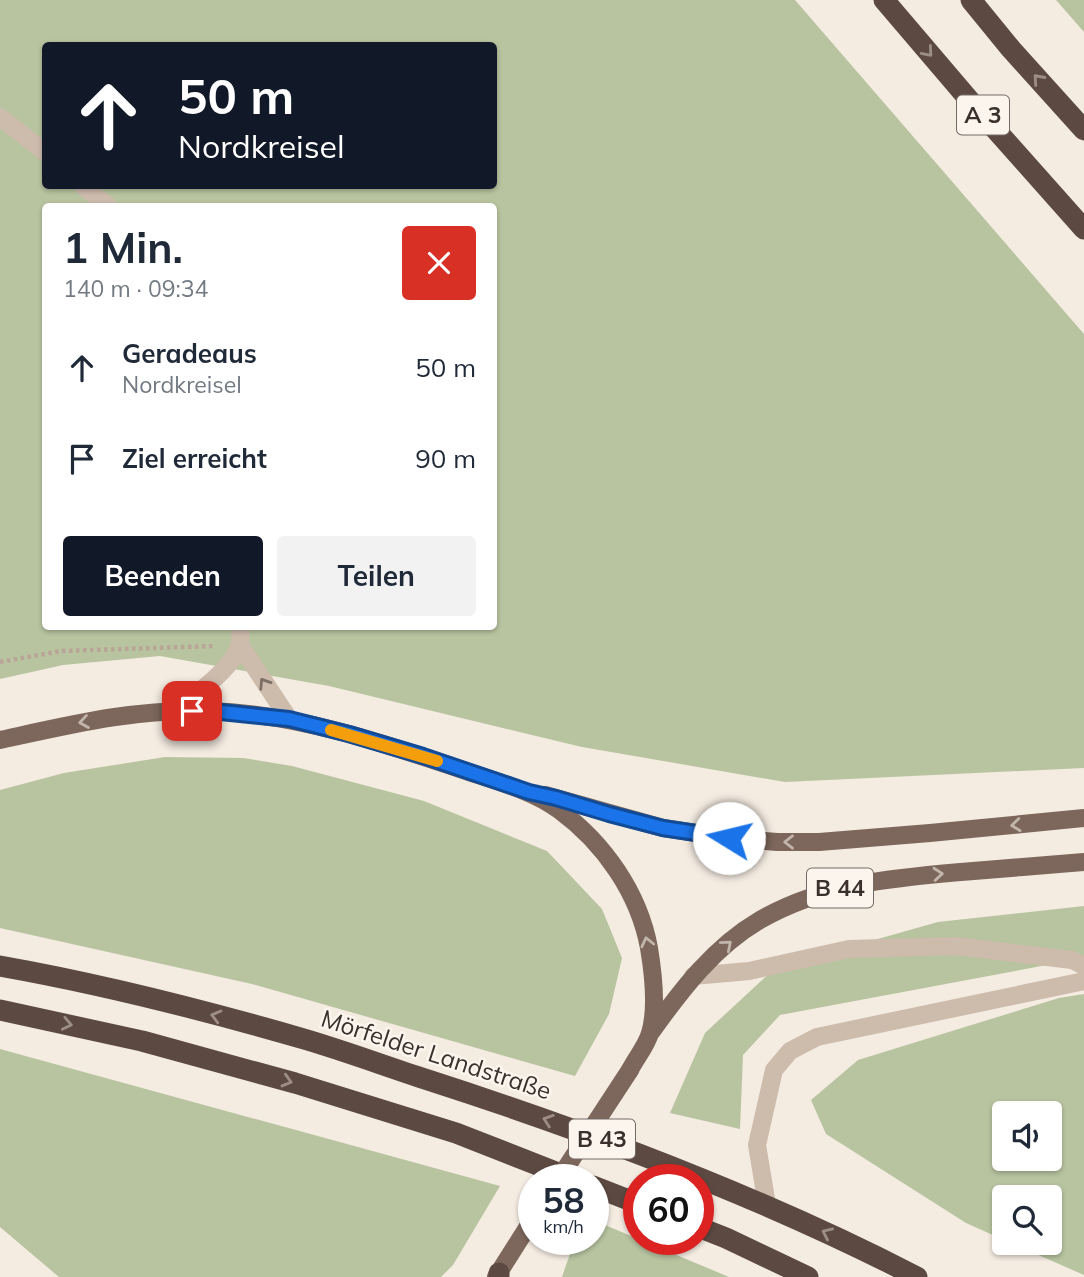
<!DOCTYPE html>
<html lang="de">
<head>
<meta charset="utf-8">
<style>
	:root { --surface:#fff; --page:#f2f2f3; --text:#1f2937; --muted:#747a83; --accent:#111827 }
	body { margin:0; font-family:Mulish,sans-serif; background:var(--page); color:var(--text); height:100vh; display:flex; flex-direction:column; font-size:26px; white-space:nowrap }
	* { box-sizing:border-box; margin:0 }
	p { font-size:23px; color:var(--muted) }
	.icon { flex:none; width:38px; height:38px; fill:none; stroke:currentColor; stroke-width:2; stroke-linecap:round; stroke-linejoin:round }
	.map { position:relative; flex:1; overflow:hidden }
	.sheet { position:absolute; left:42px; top:203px; width:455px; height:427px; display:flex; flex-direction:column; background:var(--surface); border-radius:7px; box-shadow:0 2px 5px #0004 }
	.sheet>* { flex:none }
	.banner { position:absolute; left:42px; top:42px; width:455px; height:147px; border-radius:7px; box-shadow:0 2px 5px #0004; background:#111827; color:#fff; overflow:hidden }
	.fabs { position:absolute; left:992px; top:1101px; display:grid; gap:14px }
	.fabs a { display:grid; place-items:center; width:70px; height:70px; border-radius:7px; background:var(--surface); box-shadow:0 2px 5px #0004; font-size:35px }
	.speed { position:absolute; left:518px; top:1164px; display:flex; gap:14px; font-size:35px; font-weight:700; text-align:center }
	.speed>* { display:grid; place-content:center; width:91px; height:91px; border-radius:50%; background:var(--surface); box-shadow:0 2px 5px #0004; line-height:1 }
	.speed small { font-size:18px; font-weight:400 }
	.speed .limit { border:10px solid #d22; background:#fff; color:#111 }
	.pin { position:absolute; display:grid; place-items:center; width:60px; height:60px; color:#fff; margin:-30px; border-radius:14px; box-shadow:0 4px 10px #0006 }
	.me { position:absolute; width:77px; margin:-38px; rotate:279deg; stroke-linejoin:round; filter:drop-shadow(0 0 5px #0008) }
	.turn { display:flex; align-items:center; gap:24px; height:147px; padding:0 21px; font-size:32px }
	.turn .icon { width:91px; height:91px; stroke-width:2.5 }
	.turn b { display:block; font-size:49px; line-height:60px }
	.round { display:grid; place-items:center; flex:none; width:74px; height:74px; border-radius:7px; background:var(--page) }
	.headline { display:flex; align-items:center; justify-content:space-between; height:119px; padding:0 21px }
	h1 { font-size:42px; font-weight:700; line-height:52px }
	.action { display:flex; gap:14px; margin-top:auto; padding:14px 21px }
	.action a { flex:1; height:80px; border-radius:7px; background:var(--accent); color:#fff; font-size:28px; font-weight:700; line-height:80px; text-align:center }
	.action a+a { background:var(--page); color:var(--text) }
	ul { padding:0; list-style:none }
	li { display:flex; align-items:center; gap:21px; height:91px; padding:0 21px }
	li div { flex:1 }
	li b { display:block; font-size:26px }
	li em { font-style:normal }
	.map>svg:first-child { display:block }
	.green { fill:#b8c4a0; fill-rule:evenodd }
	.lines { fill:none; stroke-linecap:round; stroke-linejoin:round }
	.path { stroke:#b9a596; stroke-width:4.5; stroke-dasharray:3.5 3.5; stroke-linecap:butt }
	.minor { stroke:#cdbbac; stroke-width:18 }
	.major { stroke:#7d675c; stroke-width:18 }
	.highway { stroke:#5c4a42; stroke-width:21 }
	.major-bridge { stroke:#7d675c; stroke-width:18 }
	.oneway { stroke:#9c8e87 }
	.oneway2 { stroke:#7d6f65 }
	.oneway3 { stroke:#c2b5ac }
	.route-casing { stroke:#114b97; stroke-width:18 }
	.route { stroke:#1a73e8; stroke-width:12 }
	.slow { stroke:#f59e0b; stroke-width:12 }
	.labels { text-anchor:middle; stroke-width:5; stroke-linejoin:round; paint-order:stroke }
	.shield { fill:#fbf5ee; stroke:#756b66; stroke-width:2 }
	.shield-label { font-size:23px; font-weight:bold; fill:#3b302b }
	.street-label { font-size:24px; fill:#3b302b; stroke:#fbf5ee }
</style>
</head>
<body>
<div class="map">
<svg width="1084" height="1277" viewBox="0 0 1084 1277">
	<rect width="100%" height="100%" fill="#f4ebe1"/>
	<g class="green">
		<path d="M0,0H795L1084,334V768L785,782L582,747L329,686L160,656L63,665L0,679ZM46,46H494V186H46ZM46,206H494V626H46Z"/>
		<polygon points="1056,0 1084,0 1084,32"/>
		<polygon points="165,757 243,758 292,766 424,801 547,851 602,909 622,958 609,1014 575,1076 252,984 0,928 0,790 64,773"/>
		<polygon points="1084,906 1084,958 780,1015 743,1055 740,1129 670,1113 705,1033 775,968 938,922"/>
		<path d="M1084,994V1275L1011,1243L1050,1242V1197H1004V1240L966,1223L826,1134L811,1100L858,1060L1059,998ZM1050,1113V1158H1004V1113Z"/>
		<polygon points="0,1049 500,1186 453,1265 441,1277 59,1277 0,1227"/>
		<polygon points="593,1220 729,1277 562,1277 575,1239 593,1239"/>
	</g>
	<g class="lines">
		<polyline class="path" points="0,662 61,651 215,646"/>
		<g class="minor">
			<polyline points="0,117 46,153"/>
			<polyline points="83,186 108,206"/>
			<polyline points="240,645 289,719"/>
			<path d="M174,711C193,696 235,668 240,643C241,638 240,632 240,626"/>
			<polyline points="693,976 749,971 849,949 956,946 1072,960 1084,966"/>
			<polyline points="767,1205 757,1145 774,1070 790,1051 817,1037 1084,981"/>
		</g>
		<g class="major">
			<path d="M0,740C69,725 138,708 209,711C298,714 383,743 466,771C498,782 531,790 559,810C604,843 639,893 649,948C653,972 657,1010 650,1033C647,1045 636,1058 630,1070"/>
			<polyline points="545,795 663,828 729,838 777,842 819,842 930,833 1084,818"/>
			<path d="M652,1031C682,989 714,947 760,920C822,884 892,878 961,872C1002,869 1043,865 1084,862"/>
			<polyline points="496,1277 534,1217"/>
		</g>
		<g class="highway">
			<polyline points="884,0 971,102 1084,229"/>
			<polyline points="971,0 1011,49 1084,130"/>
			<path d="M0,966C102,984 204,1010 304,1039C345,1051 385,1066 425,1079C593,1133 760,1196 917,1277"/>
			<polyline points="0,1010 142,1041 295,1083 456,1133 576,1180"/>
			<polyline points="593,1186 639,1204"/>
			<polyline points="698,1227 726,1238 808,1277"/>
			<polyline points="499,1277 499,1273"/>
		</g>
		<polyline class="major-bridge" points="558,1180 630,1070"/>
	</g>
	<defs><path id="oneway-chevron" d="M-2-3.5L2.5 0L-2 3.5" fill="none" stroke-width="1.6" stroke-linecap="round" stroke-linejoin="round" transform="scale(1.75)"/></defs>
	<g class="oneway">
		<use href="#oneway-chevron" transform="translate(928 52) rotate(49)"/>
		<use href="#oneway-chevron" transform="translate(1038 79) rotate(-132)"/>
		<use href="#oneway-chevron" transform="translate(216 1016) rotate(-165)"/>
		<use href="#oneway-chevron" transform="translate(67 1024) rotate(12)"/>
		<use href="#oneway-chevron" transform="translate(287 1081) rotate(16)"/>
		<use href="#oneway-chevron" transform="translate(548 1120) rotate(-161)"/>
		<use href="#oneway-chevron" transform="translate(827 1233) rotate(-155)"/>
	</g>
	<use class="oneway2" href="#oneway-chevron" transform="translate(264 683) rotate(-123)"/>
	<g class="oneway3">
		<use href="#oneway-chevron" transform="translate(84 722) rotate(171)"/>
		<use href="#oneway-chevron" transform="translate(1016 825) rotate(174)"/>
		<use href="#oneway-chevron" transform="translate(789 842) rotate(180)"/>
		<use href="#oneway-chevron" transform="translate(938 874) rotate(-5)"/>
		<use href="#oneway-chevron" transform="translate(647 942) rotate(-103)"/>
		<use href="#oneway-chevron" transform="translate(727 945) rotate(-41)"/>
	</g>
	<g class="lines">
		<defs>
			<polyline id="route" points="192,711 211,711 289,719 349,734 423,756 529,792 556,798 609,814 663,828 729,838"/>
		</defs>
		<use href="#route" class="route-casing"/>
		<use href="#route" class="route"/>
		<polyline class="slow" points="331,730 437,761"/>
	</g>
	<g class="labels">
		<g class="shield">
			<rect x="957" y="95.5" width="52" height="39" rx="5"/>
			<rect x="807" y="868.5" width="66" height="39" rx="5"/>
			<rect x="569" y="1119.5" width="66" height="39" rx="5"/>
		</g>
		<g class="shield-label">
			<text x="983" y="123">A 3</text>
			<text x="840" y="896">B 44</text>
			<text x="602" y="1147">B 43</text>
		</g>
		<g class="street-label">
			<text transform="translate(436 1055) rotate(18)" y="8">Mörfelder Landstraße</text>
		</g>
	</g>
</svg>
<div class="fabs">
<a><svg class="icon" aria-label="sound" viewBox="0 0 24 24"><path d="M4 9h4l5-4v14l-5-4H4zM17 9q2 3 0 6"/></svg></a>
<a><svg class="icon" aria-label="search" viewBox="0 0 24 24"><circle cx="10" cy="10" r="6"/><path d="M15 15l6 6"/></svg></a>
</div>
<div class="speed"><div>58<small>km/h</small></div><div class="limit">60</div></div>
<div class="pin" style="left:192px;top:711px;background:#d93025"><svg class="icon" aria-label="arrive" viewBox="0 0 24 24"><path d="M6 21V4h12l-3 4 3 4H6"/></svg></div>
<svg class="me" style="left:729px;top:838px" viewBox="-20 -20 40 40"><circle r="19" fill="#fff"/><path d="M0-13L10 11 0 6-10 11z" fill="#1a73e8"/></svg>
<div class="banner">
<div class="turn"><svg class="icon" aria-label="ahead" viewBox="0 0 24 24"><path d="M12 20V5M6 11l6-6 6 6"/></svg><div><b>50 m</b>Nordkreisel</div></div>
</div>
<section class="sheet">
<div class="headline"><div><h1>1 Min.</h1><p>140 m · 09:34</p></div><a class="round" style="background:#d93025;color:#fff"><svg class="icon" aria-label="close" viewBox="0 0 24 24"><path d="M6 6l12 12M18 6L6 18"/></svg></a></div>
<ul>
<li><svg class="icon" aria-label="ahead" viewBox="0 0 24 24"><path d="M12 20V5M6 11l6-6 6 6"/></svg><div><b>Geradeaus</b><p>Nordkreisel</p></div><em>50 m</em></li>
<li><svg class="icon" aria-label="arrive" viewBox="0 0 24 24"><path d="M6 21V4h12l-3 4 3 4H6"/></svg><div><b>Ziel erreicht</b></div><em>90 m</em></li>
</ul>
<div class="action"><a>Beenden</a><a>Teilen</a></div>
</section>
</div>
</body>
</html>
